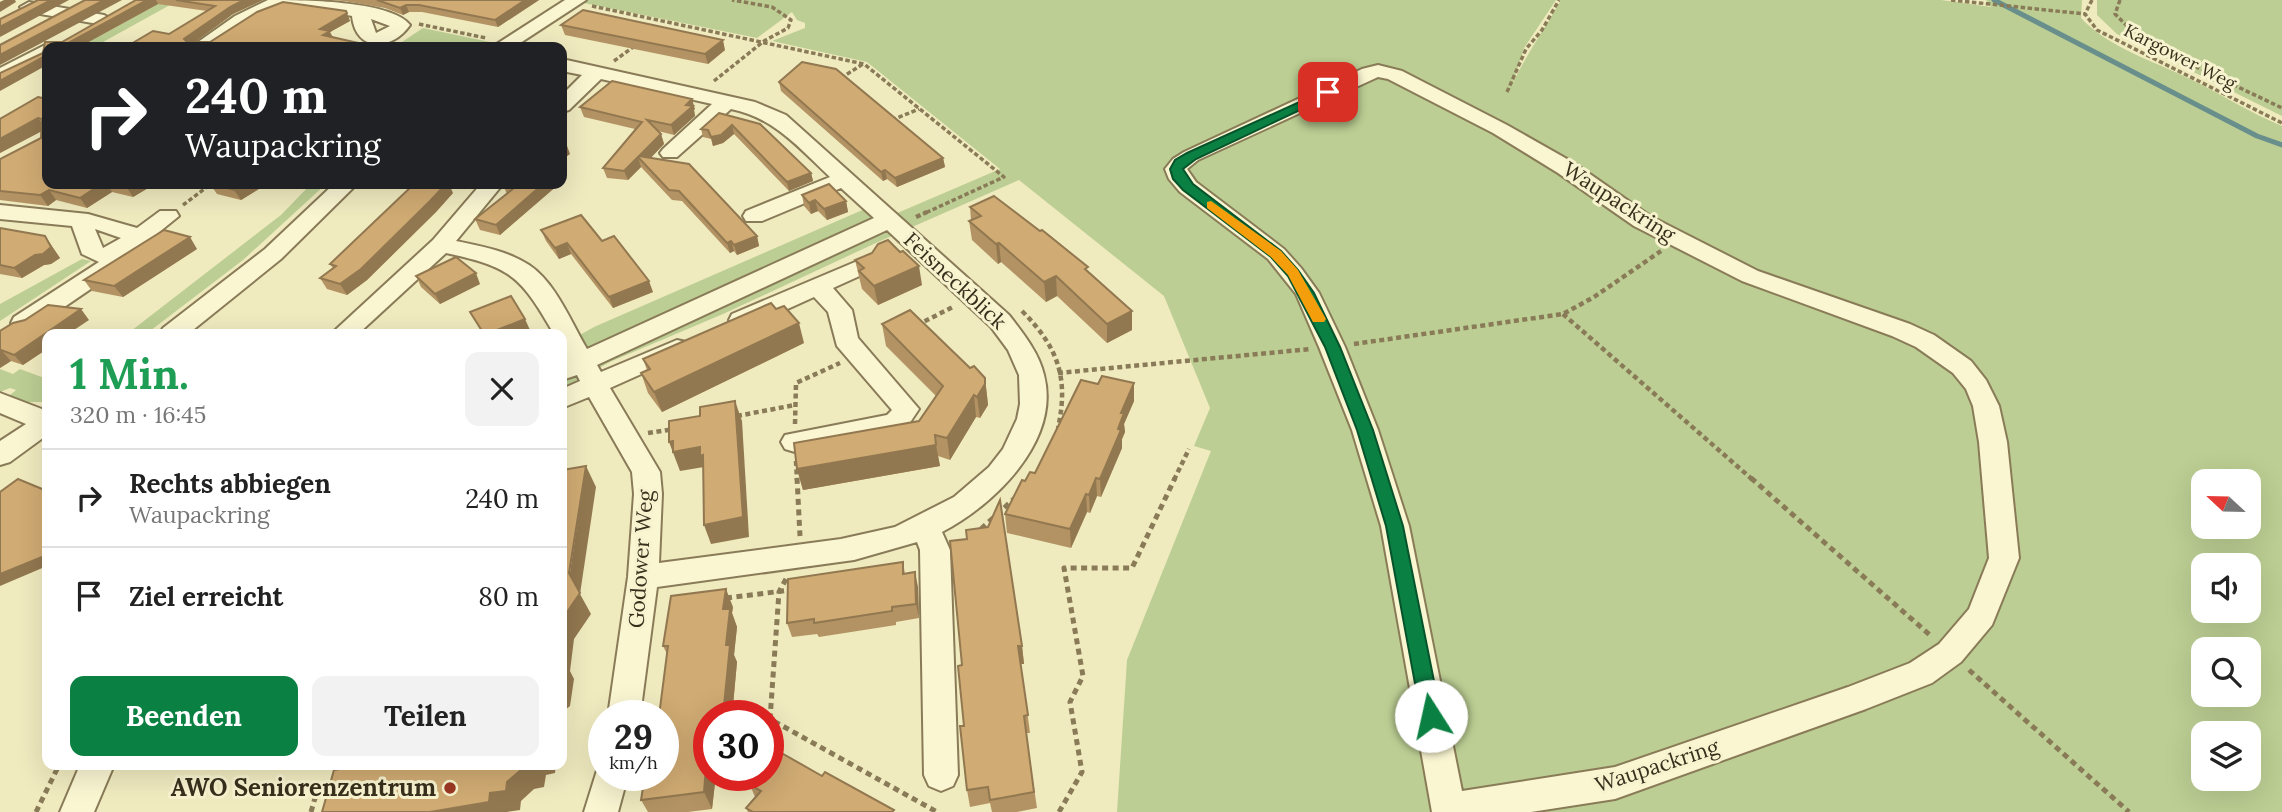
<!DOCTYPE html>
<html lang="de">
<head>
<meta charset="utf-8">
<style>
	:root { --surface:#fff; --page:#f2f2f2; --text:#222; --muted:#767676; --line:#e0e0e0; --accent:#0b8043 }
	body { margin:0; font-family:Lora,serif; background:var(--page); color:var(--text); height:100vh; display:flex; flex-direction:column; font-size:26px; white-space:nowrap }
	* { box-sizing:border-box; margin:0 }
	p { font-size:23px; color:var(--muted) }
	.icon { flex:none; width:38px; height:38px; fill:none; stroke:currentColor; stroke-width:2; stroke-linecap:round; stroke-linejoin:round }
	.map { position:relative; flex:1; overflow:hidden }
	.drawer { position:absolute; left:42px; top:329px; width:525px; height:441px; display:flex; flex-direction:column; background:var(--surface); border-radius:14px; box-shadow:0 7px 28px #0002 }
	.drawer>* { flex:none }
	.top-card { position:absolute; left:42px; top:42px; width:525px; height:147px; border-radius:14px; box-shadow:0 7px 28px #0002; background:#202124; color:#fff; overflow:hidden }
	.needle { width:46px; rotate:292deg }
	.controls { position:absolute; left:2191px; top:469px; display:grid; gap:14px }
	.controls a { display:grid; place-items:center; width:70px; height:70px; border-radius:14px; background:var(--surface); box-shadow:0 7px 28px #0002; font-size:35px }
	.speed { position:absolute; left:588px; top:700px; display:flex; gap:14px; font-size:35px; font-weight:700; text-align:center }
	.speed>* { display:grid; place-content:center; width:91px; height:91px; border-radius:50%; background:var(--surface); box-shadow:0 7px 28px #0002; line-height:1 }
	.speed small { font-size:18px; font-weight:400 }
	.speed .limit { border:10px solid #d22; background:#fff; color:#111 }
	.pin { position:absolute; display:grid; place-items:center; width:60px; height:60px; color:#fff; margin:-30px; border-radius:14px; box-shadow:0 4px 10px #0006 }
	.me { position:absolute; width:77px; margin:-38px; rotate:350deg; stroke-linejoin:round; filter:drop-shadow(0 0 5px #0008) }
	.turn { display:flex; align-items:center; gap:24px; height:147px; padding:0 28px; font-size:32px }
	.turn .icon { width:91px; height:91px; stroke-width:2.5 }
	.turn b { display:block; font-size:49px; line-height:60px }
	.round { display:grid; place-items:center; flex:none; width:74px; height:74px; border-radius:14px; background:var(--page) }
	.overview { display:flex; align-items:center; justify-content:space-between; height:119px; padding:0 28px }
	h1 { font-size:42px; font-weight:700; line-height:52px; color:#1e9e55 }
	.cta { display:flex; gap:14px; margin-top:auto; padding:14px 28px }
	.cta a { flex:1; height:80px; border-radius:14px; background:var(--accent); color:#fff; font-size:28px; font-weight:700; line-height:80px; text-align:center }
	.cta a+a { background:var(--page); color:var(--text) }
	ul { padding:0; list-style:none }
	li { display:flex; align-items:center; gap:21px; height:98px; padding:0 28px; border-top:2px solid var(--line) }
	li div { flex:1 }
	li b { display:block; font-size:26px }
	li em { font-style:normal }
	.map>svg:first-child { display:block }
	.green { fill:#bcce93; fill-rule:evenodd }
	.lines { fill:none; stroke-linecap:round; stroke-linejoin:round }
	.stream { stroke:#698f8d; stroke-width:5 }
	.minor-casing { stroke:#897b57; stroke-width:4 }
	.path-far2 { stroke:#897b57; stroke-width:3.5; stroke-dasharray:4.5 2.5; stroke-linecap:butt }
	.path-far1 { stroke:#897b57; stroke-width:4.5; stroke-dasharray:5 3.5; stroke-linecap:butt }
	.path { stroke:#897b57; stroke-width:5; stroke-dasharray:6 4.5; stroke-linecap:butt }
	.minor { fill:#faf6d2; fill-rule:evenodd }
	.wall { fill:#b39363 }
	.shaded-wall { fill:#927850 }
	.building { fill:#d0ab73; stroke:#927850; stroke-width:2 }
	.route { fill:#0b8043; stroke:#07532c; stroke-width:2 }
	.slow { fill:#f59e0b }
	.poi-dot { fill:#9b3924; stroke:#f7f3cf; stroke-width:2.5 }
	.labels { text-anchor:middle; stroke-width:6; stroke-linejoin:round; paint-order:stroke }
	.far-street-label { font-size:18px; fill:#382f1c; stroke:#f7f3cf }
	.street-label { font-size:21px; fill:#382f1c; stroke:#f7f3cf }
	.near-poi-label { font-size:24px; font-weight:bold; fill:#382f1c; stroke:#f7f3cf; text-anchor:end }
</style>
</head>
<body>
<div class="map">
<svg width="2282" height="812" viewBox="0 0 2282 812">
	<rect width="100%" height="100%" fill="#f0eabf"/>
	<g class="green">
		<polygon points="164,0 179,0 94,47 78,47"/>
		<path d="M587,0H1556L1524,48L1513,83C1527,53 1545,29 1561,0H1941L1991,7L1986,0H2082L2081,18C2109,48 2154,61 2190,79C2221,94 2250,113 2282,126V812H1117L1127,660L1211,451L1194,446L1210,408L1164,296L1019,180L878,242L723,314L612,361L562,388V345L594,327L867,208L881,220L1000,169L867,62L772,41L805,28V23L797,20L792,12L757,38L584,3L581,4ZM2203,481H2249V527H2203ZM2203,565H2249V611H2203ZM2203,649H2249V695H2203ZM2203,733H2249V779H2203Z"/>
		<polygon points="2097,0 2282,0 2282,116 2117,34 2097,15"/>
		<polygon points="423,28 490,42 482,47 424,47 402,42"/>
		<polygon points="311,184 326,184 243,260 146,334 127,334 281,215"/>
		<polygon points="82,259 91,261 0,321 0,304"/>
		<polygon points="0,369 13,374 20,369 47,379 47,402 26,402 9,396 16,390 10,388 0,392"/>
	</g>
	<g class="lines">
		<polyline class="stream" points="1994,0 2257,136 2282,145"/>
		<defs>
			<g id="minor">
				<path d="M268,0C299,0 391,0 410,25C392,51 356,53 352,16L312,8L286,6L260,17L213,47H191L235,16ZM371,19L390,26L376,33Z"/>
				<polygon points="565,0 586,0 514,47 492,47"/>
				<polygon points="29,2 104,15 113,20 104,25 23,11 20,7"/>
				<polygon points="47,44 55,47 47,47 47,58 0,82 0,68"/>
				<path d="M562,59L755,102L786,115L1009,315C1023,333 1039,353 1044,375C1061,441 994,505 942,532L950,550L958,775L953,786L941,791L929,786L924,775L920,550L917,542L854,560L657,587L640,716H608L628,577L634,494L632,472L589,397L562,408V389L580,381L577,375L562,380V361L567,358L562,349V334H554C521,277 512,267 446,253L358,334H331L433,240L481,184H503L456,241C480,246 508,251 529,265C556,283 571,322 587,349L874,218L841,188L762,221H746L743,216L746,211L830,177C799,148 775,118 731,109L677,157H663L660,153L663,149L712,104L601,79L569,110L562,112V95L582,75L562,71ZM887,230L991,327L1008,350L1019,375L1020,404L1017,419L1003,449L989,467L954,497L895,527L841,539L659,563L662,494L660,472L610,388L686,354L690,348L686,342L677,340L601,372L597,365Z"/>
				<path d="M1378,65L1402,71L1507,125L1574,163L1650,216L1758,271L1910,324L1934,335L1971,361L1986,380L1999,406L2007,442L2019,558L1992,625L1961,662L1932,683L1866,709L1615,799L1531,812H1432L1381,526L1352,430L1319,347L1296,294L1268,259L1180,192L1169,179L1165,169L1173,159L1184,152L1362,69ZM1378,77L1388,79L1493,133L1558,173L1634,226L1742,281L1892,336L1916,347L1953,373L1966,389L1973,406L1979,442L1989,558L1969,609L1939,644L1910,663L1848,687L1615,767L1462,791L1409,526L1378,430L1345,347L1319,293L1301,268L1284,249L1196,182L1187,169L1198,160Z"/>
				<polygon points="334,184 357,184 281,259 188,334 160,334 163,328 265,249"/>
				<path d="M0,205L88,214L137,228L160,211H176L179,216L137,250L117,271L32,329L23,331L14,329L11,323L14,317L99,262L82,254L72,226L0,219ZM95,229L121,238L103,248Z"/>
				<polygon points="867,257 875,259 879,264 875,269 833,288 852,310 858,338 919,409 905,430 795,452 785,449 781,442 785,435 887,415 892,410 837,346 828,312 814,297 750,326 741,328 732,326 729,320 732,314"/>
				<polygon points="0,393 47,411 47,435 10,462 0,465 0,441 26,424 0,413"/>
				<polygon points="604,762 604,775 628,775 618,812 584,812 599,764"/>
				<polygon points="80,765 114,765 94,812 60,812"/>
			</g>
		</defs>
		<use href="#minor" class="minor-casing"/>
		<g class="path-far2">
			<polyline points="1951,0 2085,14"/>
			<polyline points="2092,0 2085,14 2097,30 2282,123"/>
			<polyline points="2120,0 2115,14 2142,41 2282,108"/>
			<polyline points="592,6 864,64 1004,177 923,214"/>
			<polyline points="419,24 486,38"/>
			<polyline points="614,61 636,45"/>
			<polyline points="841,78 863,64"/>
			<polyline points="714,81 764,41 788,28 791,20 772,7 732,0"/>
			<polyline points="1507,92 1526,49 1542,30 1559,0"/>
			<polyline points="892,120 919,109"/>
			<polyline points="183,205 211,184"/>
		</g>
		<g class="path-far1">
			<polyline points="916,217 927,212"/>
			<path d="M1022,311C1058,347 1069,378 1058,428"/>
			<polyline points="1563,314 1753,480"/>
			<polyline points="917,325 953,307"/>
			<polyline points="1354,344 1563,314 1594,297 1661,251"/>
			<polyline points="1058,373 1311,349"/>
			<polyline points="737,416 795,405"/>
			<polyline points="795,424 796,383 840,363"/>
			<polyline points="648,433 674,429"/>
			<polyline points="796,461 797,480"/>
			<polyline points="1174,480 1189,449"/>
		</g>
		<g class="path">
			<polyline points="797,478 800,536"/>
			<polyline points="1751,478 1931,636"/>
			<polyline points="981,529 1016,497"/>
			<polyline points="786,579 779,592 770,719 937,812"/>
			<polyline points="726,598 791,590"/>
			<polyline points="1969,670 2129,812"/>
			<polyline points="36,812 59,765"/>
			<polyline points="311,812 315,798 334,785"/>
			<polyline points="1059,812 1082,772 1070,702 1083,676 1064,568 1132,568 1175,478"/>
		</g>
		<use href="#minor" class="minor"/>
	</g>
	<g class="wall">
		<polygon points="136,0 263,0 233,14 195,42 210,42 346,11 350,21 330,32 333,37 126,47 169,34 207,11 158,4 47,65 43,53"/>
		<polygon points="331,0 539,0 498,27 422,12 409,12 403,15 385,8 344,1"/>
		<polygon points="561,25 725,50 708,64 565,35"/>
		<polygon points="779,82 943,158 945,167 897,187 887,179 883,181 781,91"/>
		<polygon points="47,99 47,184 155,184 133,197 112,192 87,208 56,200 48,206 0,200 0,159 41,138 41,131 0,153 0,119"/>
		<polygon points="580,107 695,109 694,110 695,116 674,135 658,131 661,134 664,144 650,158 757,236 759,246 737,255 734,251 730,253 682,201 672,200 641,167 628,180 607,178 603,168 635,129 584,117"/>
		<polygon points="719,113 811,173 813,181 789,191 734,134 723,143 713,146 711,139 703,137 701,129"/>
		<polygon points="210,184 267,184 241,200 217,194"/>
		<polygon points="559,184 500,235 480,230 475,219 507,194 503,185"/>
		<polygon points="453,193 436,212 367,280 347,295 327,289 320,278 333,268 330,264"/>
		<polygon points="802,195 846,201 848,212 827,220 818,211 811,214 804,206"/>
		<polygon points="970,207 1088,271 1132,311 1132,330 1107,343 1057,296 1046,302 1001,262 998,264 972,240 969,221 971,220"/>
		<polygon points="0,228 45,236 60,258 51,264 44,265 22,278 0,274"/>
		<polygon points="541,230 602,241 653,292 613,308 571,254 559,259 546,241"/>
		<polygon points="197,249 123,297 92,291 84,280"/>
		<polygon points="855,260 922,285 878,305 862,289"/>
		<polygon points="416,276 480,284 440,304 421,287"/>
		<polygon points="89,320 47,334 47,349 23,365 11,361 0,368 0,331"/>
		<polygon points="882,324 970,368 985,378 988,405 980,418 976,417 950,460 938,456 940,466 803,490 797,469 919,421 936,396 886,346"/>
		<polygon points="804,343 662,412 648,393 641,373 647,370 643,359"/>
		<polygon points="1134,383 1134,401 1124,424 1125,432 1122,439 1122,448 1101,497 1097,496 1090,513 1087,512 1071,548 1007,533 1005,514 1025,481 1035,473 1098,384"/>
		<polygon points="903,562 905,574 918,587 919,618 896,622 896,625 819,637 817,634 792,637 787,623"/>
		<polygon points="733,607 732,613 737,627 734,655 737,662 732,716 709,716 709,775 722,775 722,782 715,783 712,809 688,812 648,812 641,800 663,775 667,654 663,646"/>
		<polygon points="1022,646 1024,664 1021,664 1030,733 1026,733 1037,808 1017,812 992,812 990,803 970,807 967,790 962,665"/>
		<polygon points="822,776 894,812 748,812 746,808 755,797 750,785"/>
	</g>
	<g class="shaded-wall">
		<polygon points="4,0 15,0 16,2 0,12 0,2"/>
		<polygon points="51,0 69,0 0,37 0,27"/>
		<polygon points="104,0 122,0 0,65 0,55"/>
		<polygon points="147,0 156,0 158,4 79,47 61,47"/>
		<polygon points="244,0 263,0 233,14 188,47 184,39 230,7"/>
		<polygon points="525,0 539,0 498,27 495,20"/>
		<polygon points="406,5 409,12 403,15 400,8"/>
		<polygon points="346,11 350,21 330,32 333,39 327,42 320,29"/>
		<polygon points="723,40 725,50 708,64 705,54"/>
		<polygon points="47,55 47,65 0,91 0,81"/>
		<polygon points="692,99 695,109 694,110 695,116 674,135 671,125 686,105"/>
		<polygon points="38,118 46,129 0,153 0,139"/>
		<polygon points="732,125 734,134 723,143 713,146 711,137"/>
		<polygon points="661,134 664,144 645,164 639,156"/>
		<polygon points="566,143 570,154 562,160 562,146"/>
		<polygon points="638,157 641,167 628,180 624,171"/>
		<polygon points="943,158 945,167 897,187 895,178"/>
		<polygon points="885,170 887,179 883,181 881,172"/>
		<polygon points="811,173 813,181 789,191 787,182"/>
		<polygon points="101,184 107,184 112,192 87,208 80,198"/>
		<polygon points="130,184 155,184 133,197 126,186"/>
		<polygon points="243,184 267,184 241,200 234,190"/>
		<polygon points="446,184 449,184 453,193 436,212 367,280 347,295 340,284"/>
		<polygon points="543,184 559,184 500,235 496,225"/>
		<polygon points="49,190 56,200 48,206 40,195"/>
		<polygon points="815,200 818,211 811,214 809,203"/>
		<polygon points="846,201 848,212 827,220 824,209"/>
		<polygon points="45,236 60,258 51,264 44,265 22,278 14,268"/>
		<polygon points="757,236 759,246 737,255 734,245"/>
		<polygon points="190,237 197,249 123,297 114,286"/>
		<polygon points="731,241 734,251 730,253 727,243"/>
		<polygon points="567,243 571,254 559,259 555,248"/>
		<polygon points="999,243 1001,262 998,264 996,244"/>
		<polygon points="919,266 922,285 878,305 874,286"/>
		<polygon points="476,273 480,284 440,304 435,294"/>
		<polygon points="1056,276 1057,296 1046,302 1044,282"/>
		<polygon points="649,281 653,292 613,308 609,297"/>
		<polygon points="81,309 89,320 68,334 47,334 47,349 23,365 14,355"/>
		<polygon points="1132,311 1132,330 1107,343 1107,324"/>
		<polygon points="525,319 530,330 520,334 487,334"/>
		<polygon points="799,323 804,343 662,412 654,392"/>
		<polygon points="1,350 11,361 0,368 0,351"/>
		<polygon points="985,378 988,405 980,418 977,397"/>
		<polygon points="1134,383 1134,401 1124,424 1125,432 1122,439 1122,448 1101,497 1100,479 1118,429 1121,413"/>
		<polygon points="974,395 976,417 950,460 947,438"/>
		<polygon points="735,401 742,421 749,537 711,544 704,525"/>
		<polygon points="673,441 700,447 710,474 704,467 680,471 669,442"/>
		<polygon points="936,445 940,466 803,490 797,469"/>
		<polygon points="586,466 596,487 580,594 591,614 574,639 570,671 574,679 570,706 564,711 562,727 562,626"/>
		<polygon points="1096,478 1097,496 1090,513 1089,495"/>
		<polygon points="1086,494 1087,512 1071,548 1070,529"/>
		<polygon points="47,555 47,566 0,586 0,574"/>
		<polygon points="915,572 918,587 919,618 916,604"/>
		<polygon points="726,589 733,607 732,613 737,627 734,655 737,662 732,716 723,716 723,609"/>
		<polygon points="1018,646 1022,646 1024,664 1020,664"/>
		<polygon points="531,765 556,765 555,773 546,775 544,787 534,789 521,801 520,810 507,812 430,812 490,793 507,782 521,770"/>
		<polygon points="706,767 709,771 709,775 711,775 715,783 712,809 704,792"/>
	</g>
	<g class="building">
		<polygon points="38,0 51,0 0,27 0,19"/>
		<polygon points="85,0 104,0 0,55 0,45"/>
		<polygon points="136,0 147,0 61,47 47,47 47,55 0,81 0,73 43,53 45,42 62,42"/>
		<polygon points="176,0 244,0 230,7 184,39 187,42 210,42 257,12 283,2 346,11 347,13 320,29 330,31 323,35 376,47 126,47 153,31 169,34 215,6"/>
		<polygon points="377,0 525,0 495,20 419,5 406,5 400,8"/>
		<polygon points="583,10 723,40 705,54 561,25"/>
		<polygon points="802,62 836,69 943,158 895,178 885,170 881,172 779,82"/>
		<polygon points="612,81 692,99 686,105 693,106 671,125 647,120 661,134 639,156 689,164 757,236 734,245 731,241 727,243 679,191 669,190 638,157 624,171 603,168 642,122 580,107"/>
		<polygon points="38,97 47,99 47,184 101,184 80,198 49,190 40,195 0,191 0,159 41,138 42,119 38,118 0,139 0,119"/>
		<polygon points="719,113 760,124 811,173 787,182 732,125 721,135 711,137 708,130 701,129"/>
		<polygon points="115,184 130,184 126,186"/>
		<polygon points="213,184 243,184 234,190"/>
		<polygon points="414,184 446,184 430,201 361,269 340,284 320,278 336,266 330,264"/>
		<polygon points="504,184 543,184 496,225 475,219 514,188 503,185"/>
		<polygon points="829,184 846,201 824,209 815,200 809,203 802,195"/>
		<polygon points="994,196 1040,231 1042,230 1088,267 1085,269 1132,311 1107,324 1056,276 1044,282 999,243 996,244 969,221 981,216 970,207"/>
		<polygon points="581,215 602,241 614,236 649,281 609,297 567,243 555,248 541,230"/>
		<polygon points="0,228 45,236 51,247 43,254 35,255 14,268 0,265"/>
		<polygon points="164,230 190,237 114,286 84,280"/>
		<polygon points="888,240 900,252 903,251 919,266 874,286 859,271 864,268 855,260 872,253 878,244"/>
		<polygon points="456,257 476,273 435,294 416,276"/>
		<polygon points="511,296 525,319 487,334 484,334 470,312"/>
		<polygon points="771,303 776,309 784,306 799,323 654,392 641,373 650,369 643,359"/>
		<polygon points="48,305 81,309 14,355 1,350 0,351 0,331 13,323 25,320"/>
		<polygon points="910,310 970,368 974,366 985,378 985,384 977,397 974,395 947,438 935,435 936,445 797,469 794,443 919,421 943,386 882,324"/>
		<polygon points="1102,376 1134,383 1121,413 1124,413 1118,429 1121,430 1100,479 1096,478 1089,495 1086,494 1070,529 1005,514 1022,480 1025,481 1030,472 1035,473 1081,380 1098,384"/>
		<polygon points="735,401 743,517 704,525 703,455 700,456 700,447 673,452 673,441 669,442 669,421 700,416 700,407"/>
		<polygon points="586,466 569,573 580,593 563,618 562,626 562,470"/>
		<polygon points="18,479 47,491 47,555 0,574 0,492"/>
		<polygon points="1000,500 1022,646 1018,646 1028,715 1024,716 1034,792 990,800 988,787 967,790 960,726 964,726 958,666 962,665 950,541 967,539 966,530 988,527"/>
		<polygon points="903,562 903,574 915,572 916,604 892,607 892,611 814,623 814,619 787,623 788,579"/>
		<polygon points="726,589 723,609 730,609 726,645 730,645 723,716 709,716 709,766 706,767 704,792 641,800 645,775 663,775 663,716 659,716 668,646 663,646 671,596"/>
		<polygon points="778,751 822,776 825,772 894,810 892,812 753,812 746,808 761,791 750,785 758,775 768,775 768,763"/>
		<polygon points="363,765 531,765 531,767 521,770 507,782 506,791 490,793 489,802 430,812 322,812 334,770"/>
	</g>
	<polygon class="route" points="1328,89 1334,92 1332,95 1196,159 1183,169 1193,184 1281,251 1298,270 1314,293 1340,347 1373,430 1403,526 1441,716 1438,722 1431,724 1424,722 1421,716 1386,526 1357,430 1325,347 1288,276 1271,257 1183,190 1173,179 1170,169 1175,160 1187,153"/>
	<polygon class="slow" points="1211,201 1281,251 1298,270 1326,319 1324,322 1313,322 1288,275 1271,257 1207,208 1207,202"/>
	<circle class="poi-dot" cx="450" cy="788" r="7"/>
	<g class="labels">
		<g class="far-street-label">
			<text transform="translate(2180 57) rotate(27)" y="6">Kargower Weg</text>
		</g>
		<g class="street-label">
			<text transform="translate(1619 202) rotate(33)" y="7">Waupackring</text>
			<text transform="translate(955 281) rotate(43)" y="7">Feisneckblick</text>
			<text transform="translate(641 559) rotate(-86)" y="7">Godower Weg</text>
			<text transform="translate(1657 766) rotate(-18)" y="7">Waupackring</text>
		</g>
		<g class="near-poi-label">
			<text x="436" y="796">AWO Seniorenzentrum</text>
		</g>
	</g>
</svg>
<div class="controls">
<a><svg class="needle" viewBox="-14 -14 28 28"><path d="M0-13l5 13h-10z" fill="#e53935"/><path d="M0 13l5-13h-10z" fill="#767676"/></svg></a>
<a><svg class="icon" aria-label="sound" viewBox="0 0 24 24"><path d="M4 9h4l5-4v14l-5-4H4zM17 9q2 3 0 6"/></svg></a>
<a><svg class="icon" aria-label="search" viewBox="0 0 24 24"><circle cx="10" cy="10" r="6"/><path d="M15 15l6 6"/></svg></a>
<a><svg class="icon" aria-label="layers" viewBox="0 0 24 24"><path d="M12 4l9 5-9 5-9-5zM3 14l9 5 9-5"/></svg></a>
</div>
<div class="speed"><div>29<small>km/h</small></div><div class="limit">30</div></div>
<div class="pin" style="left:1328px;top:92px;background:#d93025"><svg class="icon" aria-label="arrive" viewBox="0 0 24 24"><path d="M6 21V4h12l-3 4 3 4H6"/></svg></div>
<svg class="me" style="left:1431px;top:716px" viewBox="-20 -20 40 40"><circle r="19" fill="#fff"/><path d="M0-13L10 11 0 6-10 11z" fill="#0b8043"/></svg>
<div class="top-card">
<div class="turn"><svg class="icon" aria-label="right" viewBox="0 0 24 24"><path d="M7 20v-9h11M14 6l5 5-5 5"/></svg><div><b>240 m</b>Waupackring</div></div>
</div>
<section class="drawer">
<div class="overview"><div><h1>1 Min.</h1><p>320 m · 16:45</p></div><a class="round"><svg class="icon" aria-label="close" viewBox="0 0 24 24"><path d="M6 6l12 12M18 6L6 18"/></svg></a></div>
<ul>
<li><svg class="icon" aria-label="right" viewBox="0 0 24 24"><path d="M7 20v-9h11M14 6l5 5-5 5"/></svg><div><b>Rechts abbiegen</b><p>Waupackring</p></div><em>240 m</em></li>
<li><svg class="icon" aria-label="arrive" viewBox="0 0 24 24"><path d="M6 21V4h12l-3 4 3 4H6"/></svg><div><b>Ziel erreicht</b></div><em>80 m</em></li>
</ul>
<div class="cta"><a>Beenden</a><a>Teilen</a></div>
</section>
</div>
</body>
</html>
